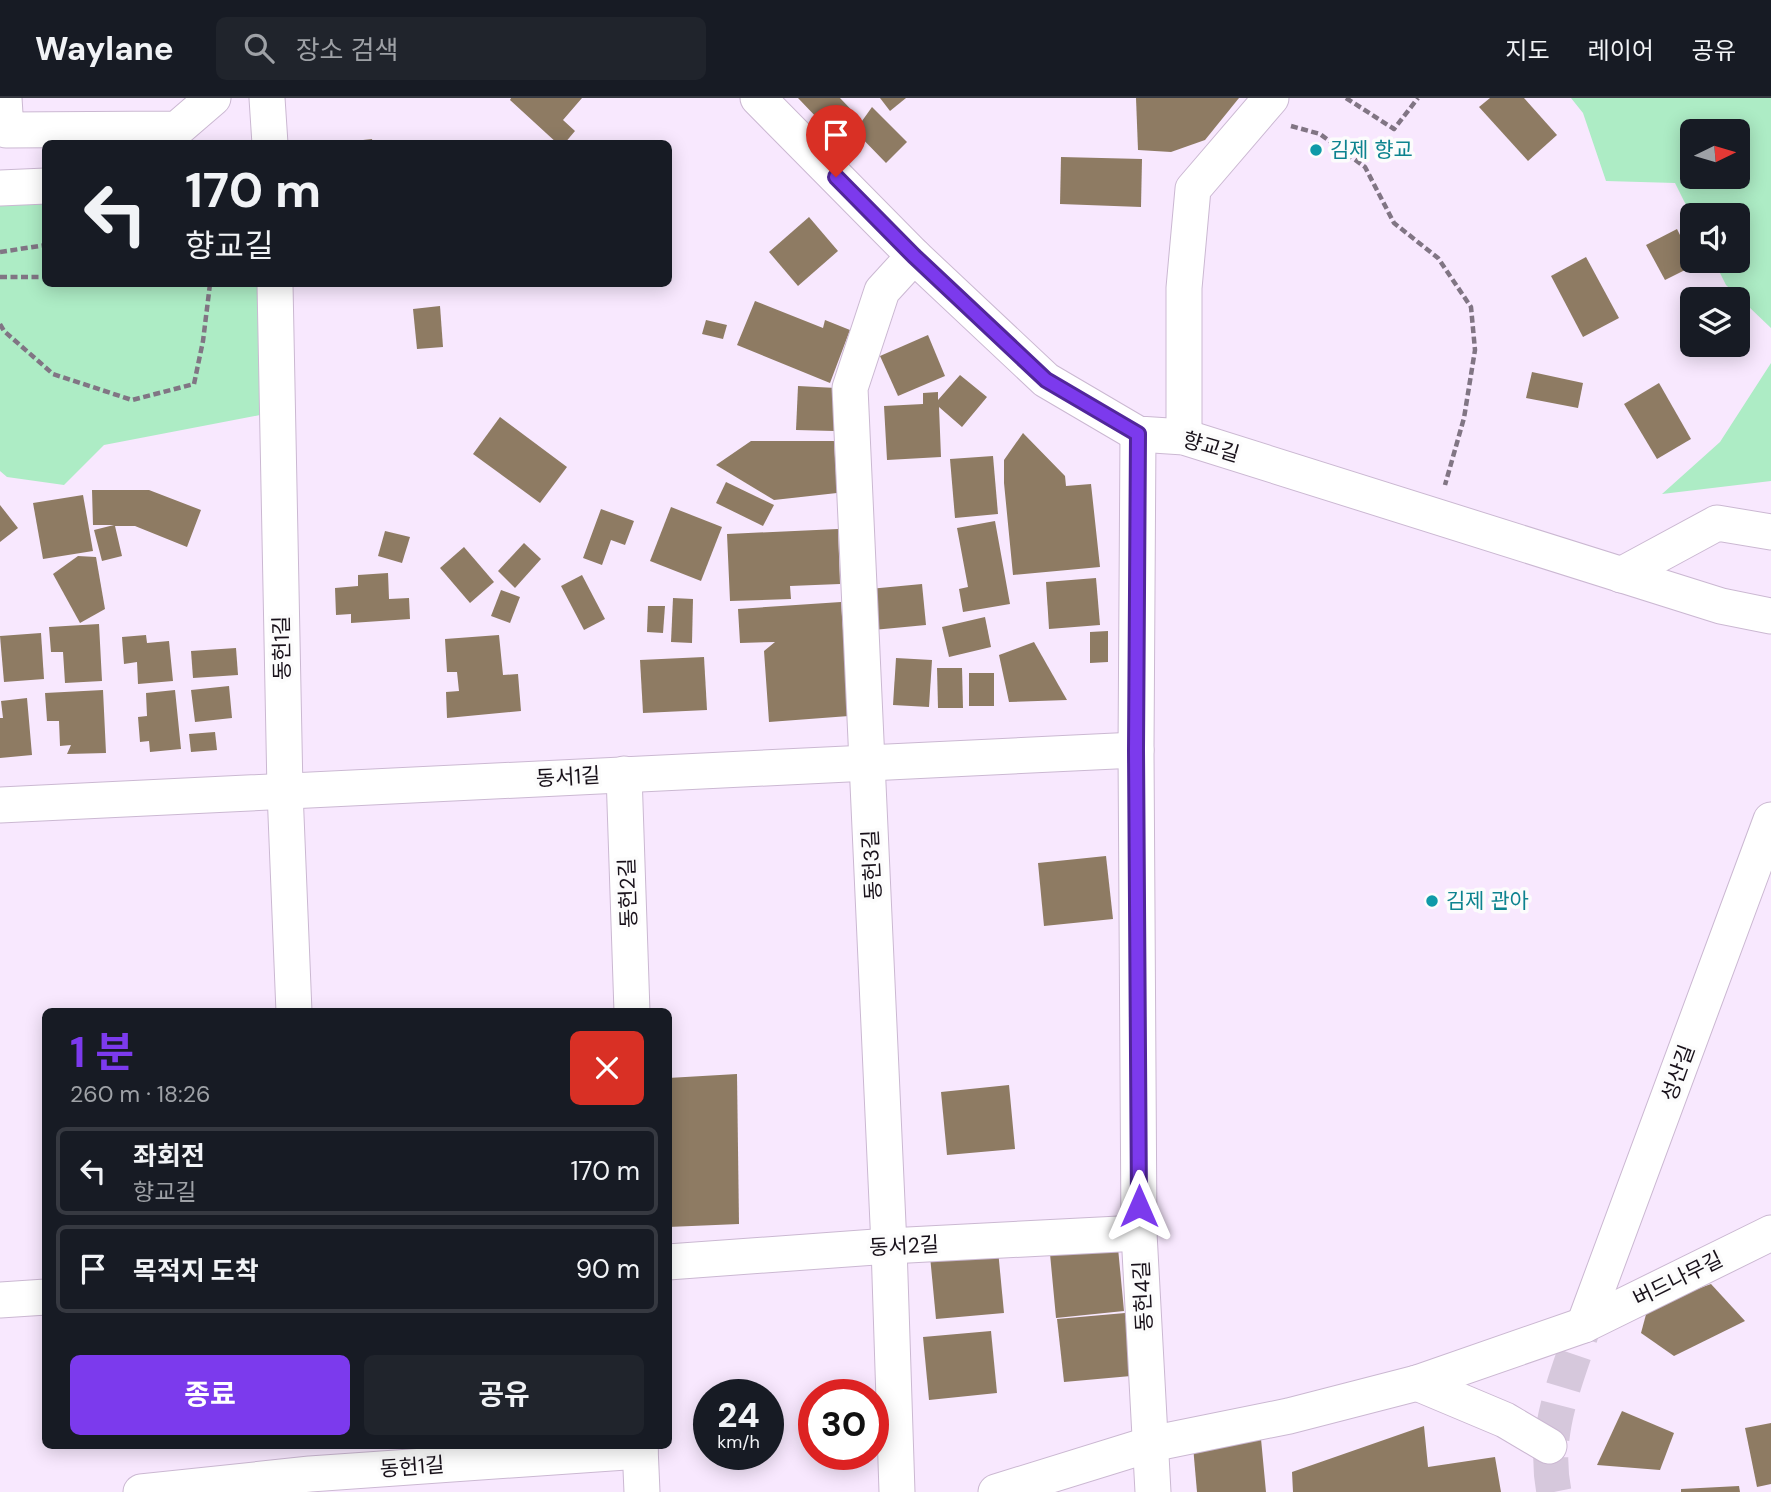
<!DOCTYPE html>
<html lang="ko">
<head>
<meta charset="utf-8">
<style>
	:root { --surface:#171b24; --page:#20242c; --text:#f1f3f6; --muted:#9ea1a6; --line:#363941; --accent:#7c3aed }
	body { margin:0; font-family:"DM Sans","Noto Sans KR",sans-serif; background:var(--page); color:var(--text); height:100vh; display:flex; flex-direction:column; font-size:26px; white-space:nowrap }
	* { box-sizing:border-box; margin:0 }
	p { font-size:23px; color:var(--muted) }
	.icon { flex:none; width:38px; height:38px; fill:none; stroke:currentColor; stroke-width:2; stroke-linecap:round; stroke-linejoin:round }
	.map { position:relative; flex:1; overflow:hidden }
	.details { position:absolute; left:42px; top:910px; width:630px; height:441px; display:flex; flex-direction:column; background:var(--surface); border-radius:10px; box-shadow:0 4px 18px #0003 }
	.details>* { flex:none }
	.banner { position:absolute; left:42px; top:42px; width:630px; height:147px; border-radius:10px; box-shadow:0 4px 18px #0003; background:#171b24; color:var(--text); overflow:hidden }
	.needle { width:46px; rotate:85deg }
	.buttons { position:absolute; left:1680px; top:21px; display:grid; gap:14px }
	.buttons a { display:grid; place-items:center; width:70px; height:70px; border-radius:10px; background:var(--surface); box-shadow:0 4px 18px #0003; font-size:35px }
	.speed { position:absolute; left:693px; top:1281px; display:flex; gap:14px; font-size:35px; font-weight:700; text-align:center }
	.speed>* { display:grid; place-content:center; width:91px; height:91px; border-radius:50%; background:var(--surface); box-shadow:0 4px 18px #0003; line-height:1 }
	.speed small { font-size:18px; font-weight:400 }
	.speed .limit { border:10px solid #d22; background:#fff; color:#111 }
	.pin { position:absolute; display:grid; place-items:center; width:60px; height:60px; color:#fff; margin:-72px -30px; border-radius:50% 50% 50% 0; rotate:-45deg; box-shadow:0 0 7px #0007 }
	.pin .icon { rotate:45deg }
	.me { position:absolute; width:77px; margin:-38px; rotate:0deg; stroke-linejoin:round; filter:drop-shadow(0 0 5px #0008) }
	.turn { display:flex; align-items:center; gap:24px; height:147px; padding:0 28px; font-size:32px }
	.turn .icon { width:91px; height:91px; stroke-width:2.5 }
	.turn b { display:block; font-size:49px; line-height:60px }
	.round { display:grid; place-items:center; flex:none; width:74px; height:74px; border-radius:10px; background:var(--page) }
	.headline { display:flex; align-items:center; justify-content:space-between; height:119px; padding:0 28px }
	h1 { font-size:42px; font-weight:700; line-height:52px; color:var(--accent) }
	.cta { display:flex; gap:14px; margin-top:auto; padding:14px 28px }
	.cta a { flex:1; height:80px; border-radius:10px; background:var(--accent); color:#fff; font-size:28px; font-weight:700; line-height:80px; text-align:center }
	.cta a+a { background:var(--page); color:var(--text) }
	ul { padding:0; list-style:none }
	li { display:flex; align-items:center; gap:21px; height:88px; margin:0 14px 10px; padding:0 14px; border:4px solid var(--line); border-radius:10px }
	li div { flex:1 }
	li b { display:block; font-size:26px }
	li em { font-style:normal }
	header { display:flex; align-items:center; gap:42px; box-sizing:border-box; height:98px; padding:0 35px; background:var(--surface); border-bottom:2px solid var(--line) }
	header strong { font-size:33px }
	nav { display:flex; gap:38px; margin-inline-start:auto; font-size:24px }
	.search { width:490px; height:63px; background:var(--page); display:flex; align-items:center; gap:18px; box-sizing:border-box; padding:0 24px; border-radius:10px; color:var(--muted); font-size:26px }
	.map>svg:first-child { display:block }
	.green { fill:#adecc5; fill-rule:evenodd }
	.building { fill:#8e7b63 }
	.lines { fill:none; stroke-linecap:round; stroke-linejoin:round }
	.minor-tunnel { stroke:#d6c8dc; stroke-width:35; stroke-dasharray:35 18; stroke-linecap:butt }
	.minor-casing { stroke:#cbb8d2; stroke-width:37 }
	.path { stroke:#817584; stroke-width:4.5; stroke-dasharray:7 3.5; stroke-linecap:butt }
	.minor { stroke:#fff; stroke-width:35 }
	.route-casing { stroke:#51269a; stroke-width:18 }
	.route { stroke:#7c3aed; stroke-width:12 }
	.culture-dot { fill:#0f9aa8; stroke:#fcfcfc; stroke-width:2.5 }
	.labels { text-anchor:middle; stroke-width:7; stroke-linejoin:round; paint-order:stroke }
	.culture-label { font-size:21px; fill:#0d838f; stroke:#fcfcfc; text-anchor:start }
	.street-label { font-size:21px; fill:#18111a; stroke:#fcfcfc }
</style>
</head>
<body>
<header>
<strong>Waylane</strong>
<div class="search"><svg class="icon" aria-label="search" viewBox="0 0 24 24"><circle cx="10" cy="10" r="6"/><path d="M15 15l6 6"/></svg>장소 검색</div>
<nav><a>지도</a><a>레이어</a><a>공유</a></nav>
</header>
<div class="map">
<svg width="1771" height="1394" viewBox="0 0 1771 1394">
	<rect width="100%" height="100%" fill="#f8e8fe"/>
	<g class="green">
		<path d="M1571,0H1771V230L1726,187L1714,163H1738V117H1692V119L1675,85L1606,83L1583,15ZM1692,33H1738V79H1692Z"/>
		<polygon points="45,99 46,186 260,186 260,317 104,347 64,387 7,379 0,373 0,100"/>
		<polygon points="1771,265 1771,383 1662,396 1720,344"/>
	</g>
	<g class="building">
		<polygon points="511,0 582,0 563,22 575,33 564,46 558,46 510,2"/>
		<polygon points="798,0 840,0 862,23 872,9 907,44 886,65 853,31 840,44"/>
		<polygon points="880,0 906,0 890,13"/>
		<polygon points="1136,0 1239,0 1205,42 1171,54 1138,52"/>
		<polygon points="1490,0 1524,0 1557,37 1528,63 1479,9"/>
		<polygon points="372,41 373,46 346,46 345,44"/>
		<polygon points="1061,59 1142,61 1141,109 1060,106"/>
		<polygon points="809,119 838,153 798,188 769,154"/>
		<polygon points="1677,131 1695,167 1665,182 1646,147"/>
		<polygon points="1586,159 1619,220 1583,239 1551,178"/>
		<polygon points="755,203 823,230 825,222 850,232 830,285 737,247"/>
		<polygon points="440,208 443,249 417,251 413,211"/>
		<polygon points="706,222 727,227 723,241 702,236"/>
		<polygon points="928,237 945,278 898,298 880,258"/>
		<polygon points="1532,274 1583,285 1578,310 1526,300"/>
		<polygon points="960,277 987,299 962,329 939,309 941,359 887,362 884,308 923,306 923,295 938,294 938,302"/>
		<polygon points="1659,285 1691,341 1657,361 1624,306"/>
		<polygon points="798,288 836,290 834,333 796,332"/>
		<polygon points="500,319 567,369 540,405 473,356"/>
		<polygon points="1023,335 1065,378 1066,388 1091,386 1100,469 1013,477 1004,385 1004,362"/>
		<polygon points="751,343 834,343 837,395 774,402 716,367"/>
		<polygon points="993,358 998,416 955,420 950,361"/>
		<polygon points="726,384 774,407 763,428 716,405"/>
		<polygon points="92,392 149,392 201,412 187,449 135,428 115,428 122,458 102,463 94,432 114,427 93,427"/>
		<polygon points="83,397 93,453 43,461 33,405"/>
		<polygon points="0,407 18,430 0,444"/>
		<polygon points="671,409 722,429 701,483 650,463"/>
		<polygon points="601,411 634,423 625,447 611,442 602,467 583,460"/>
		<polygon points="995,423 1010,506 963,514 959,491 968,489 957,430"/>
		<polygon points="838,431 840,486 790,488 791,501 730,503 727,436"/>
		<polygon points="385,433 410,439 402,465 378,458"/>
		<polygon points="524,445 541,461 515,490 498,473"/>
		<polygon points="464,449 494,484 470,505 440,470"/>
		<polygon points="78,458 96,459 105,511 80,525 53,476"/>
		<polygon points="388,475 389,501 409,500 410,521 351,525 351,516 336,517 335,490 358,488 358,477"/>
		<polygon points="582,477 605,521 584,532 561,488"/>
		<polygon points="1096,480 1100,527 1049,531 1046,484"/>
		<polygon points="922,486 926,527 873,532 869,491"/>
		<polygon points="501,492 520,499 510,525 491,518"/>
		<polygon points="673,500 693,501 692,545 671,544"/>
		<polygon points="841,504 849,618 769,624 764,553 775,544 740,545 738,511"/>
		<polygon points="648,508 665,508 663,535 647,534"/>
		<polygon points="985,519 991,549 949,559 942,529"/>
		<polygon points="99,526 102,583 65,585 63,554 51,554 49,529"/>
		<polygon points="1108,533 1108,564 1090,565 1090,534"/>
		<polygon points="41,535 44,581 4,584 0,538"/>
		<polygon points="146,537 147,545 169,543 173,583 138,586 137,564 124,566 122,539"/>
		<polygon points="499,537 503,577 518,576 521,613 447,620 446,594 459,593 457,574 447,574 445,541"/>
		<polygon points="1034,544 1067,602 1009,604 999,557"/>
		<polygon points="236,550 238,577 193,580 191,553"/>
		<polygon points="704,559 707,612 643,615 640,562"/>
		<polygon points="896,560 932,562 929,609 893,607"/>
		<polygon points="937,570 962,570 963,610 938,610"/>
		<rect x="969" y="575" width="25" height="33"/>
		<polygon points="229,588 232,620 195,624 191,592"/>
		<polygon points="103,592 106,655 67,656 71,647 60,648 59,623 47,623 45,595"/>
		<polygon points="175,592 181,651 150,654 149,643 140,644 138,619 147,618 146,595"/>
		<polygon points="27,600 32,657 0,660 0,620 3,620 1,603"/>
		<polygon points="215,634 217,652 191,654 189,636"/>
		<polygon points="1106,758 1113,821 1044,828 1038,765"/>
		<polygon points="737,976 739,1126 668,1129 668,980"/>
		<polygon points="1009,987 1015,1051 947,1057 941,994"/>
		<polygon points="1118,1150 1124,1213 1056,1220 1050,1156"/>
		<polygon points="998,1152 1004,1215 936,1221 930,1158"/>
		<polygon points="1711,1186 1745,1223 1674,1258 1641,1235 1648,1209"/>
		<polygon points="1125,1215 1131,1278 1064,1284 1057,1221"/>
		<polygon points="991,1233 997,1295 929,1302 923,1239"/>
		<polygon points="1622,1313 1674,1335 1660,1372 1597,1367"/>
		<polygon points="1771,1325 1771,1386 1757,1389 1745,1330"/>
		<polygon points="1424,1328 1428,1369 1495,1359 1501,1394 1293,1394 1292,1374"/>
		<polygon points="1261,1341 1266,1394 1197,1394 1193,1348"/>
		<polygon points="1739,1388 1740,1394 1681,1394 1681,1391"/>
	</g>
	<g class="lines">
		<path class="minor-tunnel" d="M1554,1394C1542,1334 1566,1283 1584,1227"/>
		<defs>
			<g id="minor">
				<polyline points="4,0 6,32 177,31 213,0"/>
				<polyline points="267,0 270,46"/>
				<polyline points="758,0 914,158 1046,282 1138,336 1184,339 1721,508 1771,518"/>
				<polyline points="0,90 46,88"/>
				<polyline points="275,186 285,693 294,914"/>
				<polyline points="1138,336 1136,652 1139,1135 1153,1394"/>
				<polyline points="1184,339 1184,190 1193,91 1271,0"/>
				<polyline points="1621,477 1717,425 1771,434"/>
				<polyline points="624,676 632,914"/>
				<polyline points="0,707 1136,652"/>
				<polyline points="668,1164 889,1148 1139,1135"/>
				<polyline points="0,1202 46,1199"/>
				<polyline points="1584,1227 1771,722"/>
				<polyline points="1417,1285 1505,1322 1549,1348"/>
				<polyline points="640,1348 642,1394"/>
				<polyline points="141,1394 310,1376 640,1353"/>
				<polyline points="897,1394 889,1148 850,290 882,193 914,158"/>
				<polyline points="996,1394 1151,1346 1289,1318 1417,1285 1584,1227 1771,1135"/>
			</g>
		</defs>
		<use href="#minor" class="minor-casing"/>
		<g class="path">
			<polyline points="1346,0 1394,31 1418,0"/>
			<polyline points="1291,28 1320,36 1365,69 1394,125 1438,160 1471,209 1475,252 1464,320 1445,387"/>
			<polyline points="0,154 46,147"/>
			<polyline points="0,179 46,179"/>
			<polyline points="0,226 4,233 53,276 132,302 194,286 203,243 210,186"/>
		</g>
		<use href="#minor" class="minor"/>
	</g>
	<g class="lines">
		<defs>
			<polyline id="route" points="836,79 914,158 1046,282 1138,336 1136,652 1139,1108"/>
		</defs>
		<use href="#route" class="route-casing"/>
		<use href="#route" class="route"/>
	</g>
	<g class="culture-dot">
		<circle cx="1316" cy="52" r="7"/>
		<circle cx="1432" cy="803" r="7"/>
	</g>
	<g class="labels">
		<g class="culture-label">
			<text x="1330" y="59">김제 향교</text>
			<text x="1446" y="810">김제 관아</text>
		</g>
		<g class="street-label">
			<text transform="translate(1211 349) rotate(16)" y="7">향교길</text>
			<text transform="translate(282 550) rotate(-91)" y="7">동헌1길</text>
			<text transform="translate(568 679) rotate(-3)" y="7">동서1길</text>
			<text transform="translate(872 767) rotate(-93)" y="7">동헌3길</text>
			<text transform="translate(628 795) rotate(-92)" y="7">동헌2길</text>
			<text transform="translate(1678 975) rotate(-70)" y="7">성산길</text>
			<text transform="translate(904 1148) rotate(-3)" y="7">동서2길</text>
			<text transform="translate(1678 1181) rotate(-26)" y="7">버드나무길</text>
			<text transform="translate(1143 1198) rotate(-93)" y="7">동헌4길</text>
			<text transform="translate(412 1369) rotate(-4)" y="7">동헌1길</text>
		</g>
	</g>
</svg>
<div class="buttons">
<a><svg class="needle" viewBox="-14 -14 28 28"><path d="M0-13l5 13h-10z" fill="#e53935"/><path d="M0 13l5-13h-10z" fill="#9ea1a6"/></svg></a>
<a><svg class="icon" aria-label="sound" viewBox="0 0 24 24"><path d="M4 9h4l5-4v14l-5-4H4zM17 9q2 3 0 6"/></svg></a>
<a><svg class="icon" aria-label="layers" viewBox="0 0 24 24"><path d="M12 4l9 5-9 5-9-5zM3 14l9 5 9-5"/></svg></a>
</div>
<div class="speed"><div>24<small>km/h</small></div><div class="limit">30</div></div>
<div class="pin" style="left:836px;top:79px;background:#d93025"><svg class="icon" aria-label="arrive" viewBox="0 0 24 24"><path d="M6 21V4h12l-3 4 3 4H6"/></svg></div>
<svg class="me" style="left:1139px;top:1108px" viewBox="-20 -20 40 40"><path d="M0-17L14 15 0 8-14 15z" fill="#7c3aed" stroke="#fff" stroke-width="4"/></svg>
<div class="banner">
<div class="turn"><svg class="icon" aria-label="left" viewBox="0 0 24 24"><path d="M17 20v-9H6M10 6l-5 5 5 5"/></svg><div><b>170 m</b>향교길</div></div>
</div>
<section class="details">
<div class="headline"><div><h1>1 분</h1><p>260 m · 18:26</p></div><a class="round" style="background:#d93025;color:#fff"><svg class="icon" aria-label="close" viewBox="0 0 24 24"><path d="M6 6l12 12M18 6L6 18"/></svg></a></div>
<ul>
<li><svg class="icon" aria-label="left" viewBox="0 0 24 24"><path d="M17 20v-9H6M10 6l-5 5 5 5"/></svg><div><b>좌회전</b><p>향교길</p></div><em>170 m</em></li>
<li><svg class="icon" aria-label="arrive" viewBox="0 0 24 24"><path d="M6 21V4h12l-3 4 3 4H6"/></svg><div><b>목적지 도착</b></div><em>90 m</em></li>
</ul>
<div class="cta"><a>종료</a><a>공유</a></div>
</section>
</div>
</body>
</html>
